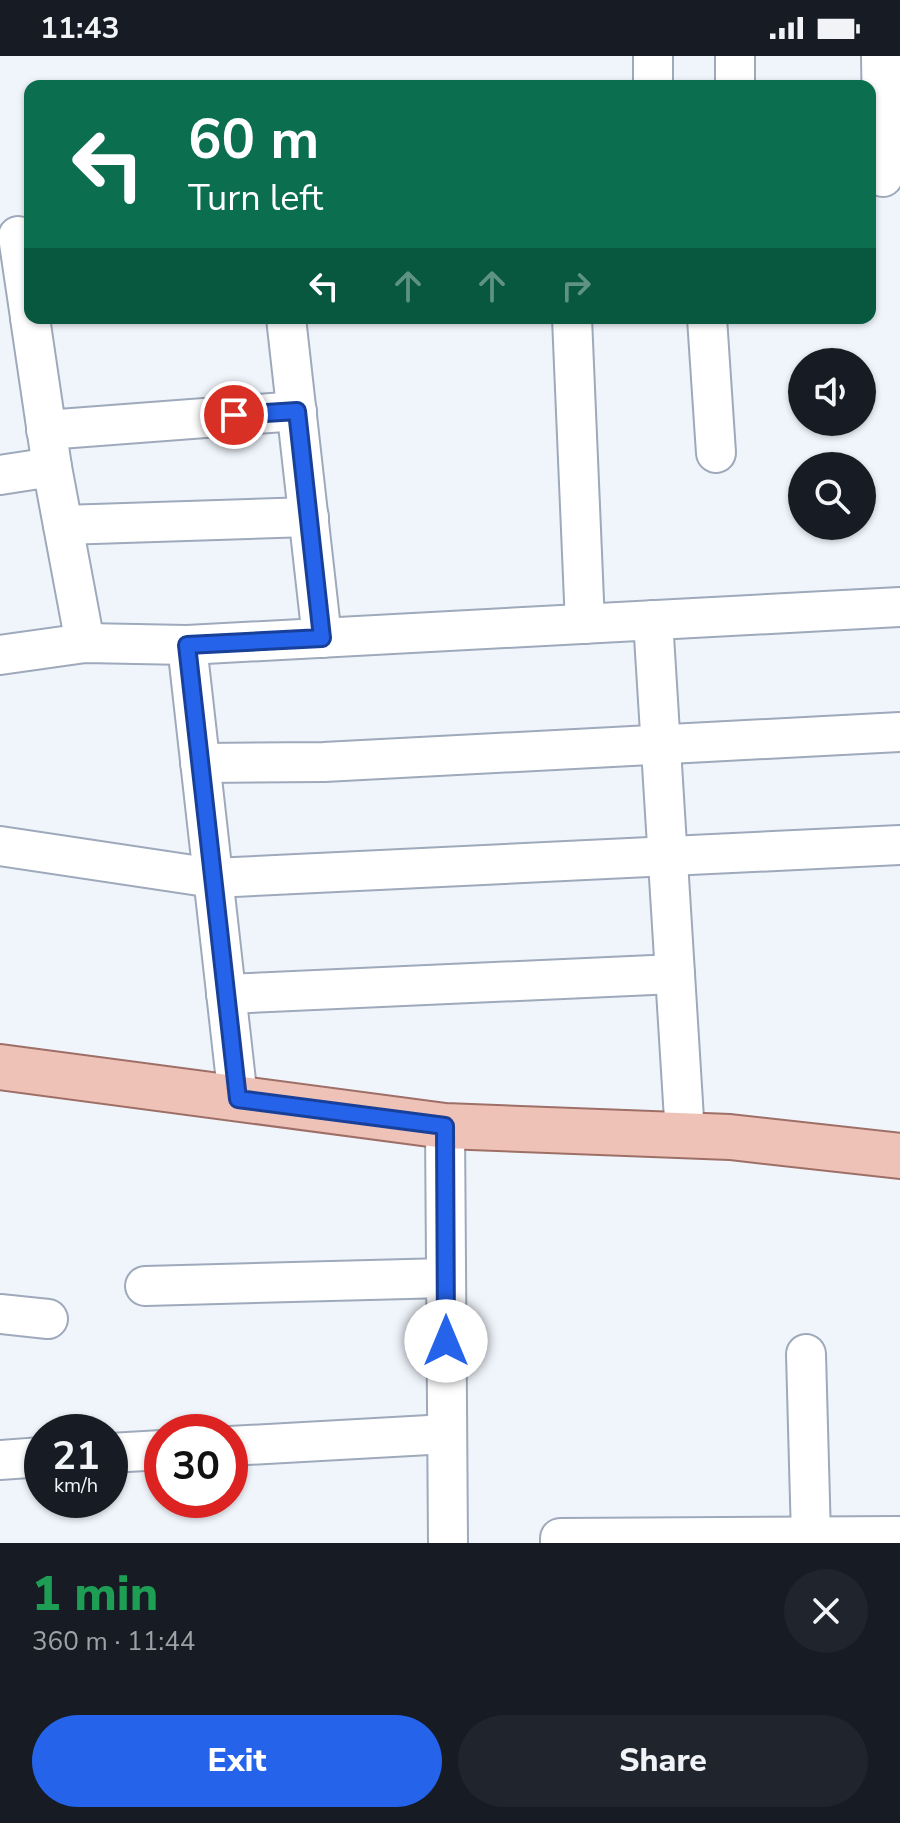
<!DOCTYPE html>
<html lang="en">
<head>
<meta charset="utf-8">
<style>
	:root { --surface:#171b24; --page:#20242c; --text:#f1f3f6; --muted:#9ea1a6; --accent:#2563eb }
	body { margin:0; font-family:"Nunito Sans",sans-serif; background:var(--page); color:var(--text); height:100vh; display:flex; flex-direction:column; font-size:30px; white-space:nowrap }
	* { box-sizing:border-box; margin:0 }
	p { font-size:26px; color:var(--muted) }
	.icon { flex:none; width:44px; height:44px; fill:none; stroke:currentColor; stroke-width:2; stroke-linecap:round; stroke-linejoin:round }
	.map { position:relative; height:1487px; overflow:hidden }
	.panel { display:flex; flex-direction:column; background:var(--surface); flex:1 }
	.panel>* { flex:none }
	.guide { position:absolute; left:24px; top:24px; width:852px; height:244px; border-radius:16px; box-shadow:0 2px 6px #0004; background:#0b6e4f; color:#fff; overflow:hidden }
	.controls { position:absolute; left:788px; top:292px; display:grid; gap:16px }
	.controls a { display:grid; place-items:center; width:88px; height:88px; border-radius:50%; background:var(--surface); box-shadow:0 2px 6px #0004; font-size:40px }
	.speed { position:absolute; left:24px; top:1358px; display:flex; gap:16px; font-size:40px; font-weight:700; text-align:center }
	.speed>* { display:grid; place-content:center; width:104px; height:104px; border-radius:50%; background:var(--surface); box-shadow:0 2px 6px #0004; line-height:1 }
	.speed small { font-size:20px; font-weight:400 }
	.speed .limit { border:12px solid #d22; background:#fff; color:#111 }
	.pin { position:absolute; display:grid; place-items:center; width:68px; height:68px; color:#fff; margin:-34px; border:4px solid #fff; border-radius:50%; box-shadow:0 2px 8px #0007 }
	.me { position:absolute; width:88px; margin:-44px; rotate:0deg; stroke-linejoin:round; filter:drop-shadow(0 0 6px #0008) }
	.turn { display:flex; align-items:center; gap:28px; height:168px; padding:0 32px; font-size:36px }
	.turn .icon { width:104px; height:104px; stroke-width:2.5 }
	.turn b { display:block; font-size:56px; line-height:68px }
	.lanes { display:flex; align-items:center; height:76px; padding:0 32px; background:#0003; justify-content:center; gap:40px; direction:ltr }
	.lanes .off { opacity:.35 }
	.round { display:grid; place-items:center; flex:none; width:84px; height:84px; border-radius:42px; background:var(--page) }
	.headline { display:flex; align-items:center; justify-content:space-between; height:136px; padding:0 32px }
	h1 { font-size:48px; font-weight:800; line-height:60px; color:#1e9e55 }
	.primary-button { display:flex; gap:16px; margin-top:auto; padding:16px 32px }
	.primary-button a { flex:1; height:92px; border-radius:48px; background:var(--accent); color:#fff; font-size:32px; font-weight:800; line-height:92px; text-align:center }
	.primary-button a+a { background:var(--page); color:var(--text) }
	.status { display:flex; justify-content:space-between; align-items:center; height:56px; padding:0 40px; background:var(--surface); direction:ltr }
	.status svg { height:22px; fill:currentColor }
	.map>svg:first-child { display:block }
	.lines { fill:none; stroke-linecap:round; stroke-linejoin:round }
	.minor-casing { stroke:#9ea9bb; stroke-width:42 }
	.major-casing { stroke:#9e6f66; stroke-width:48 }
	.minor { stroke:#fff; stroke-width:38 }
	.major { stroke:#efc2b8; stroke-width:44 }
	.route-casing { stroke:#184099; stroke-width:20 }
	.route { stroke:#2563eb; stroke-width:14 }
</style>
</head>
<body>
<div class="status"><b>11:43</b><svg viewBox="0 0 49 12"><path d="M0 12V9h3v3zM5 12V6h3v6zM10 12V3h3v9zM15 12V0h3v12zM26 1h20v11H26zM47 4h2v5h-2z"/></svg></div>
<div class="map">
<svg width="900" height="1487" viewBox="0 0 900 1487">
	<rect width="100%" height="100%" fill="#f0f5fc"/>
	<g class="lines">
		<defs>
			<g id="minor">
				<polyline points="653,0 653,30"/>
				<polyline points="735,0 735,30"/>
				<polyline points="881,0 883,121"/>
				<polyline points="18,180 30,261"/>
				<polyline points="30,262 52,411 85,587"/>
				<polyline points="286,262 322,582"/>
				<polyline points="572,262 585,568"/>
				<polyline points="707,262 716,397"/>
				<polyline points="46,374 297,355"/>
				<polyline points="0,419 52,411"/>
				<polyline points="63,469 309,461"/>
				<polyline points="653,564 685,1079"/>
				<polyline points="187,589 238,1043"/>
				<polyline points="0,599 85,587 187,589 900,551"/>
				<polyline points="200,707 324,706 900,676"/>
				<polyline points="0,790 213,822 900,789"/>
				<polyline points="226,938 675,918"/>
				<polyline points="445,1070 448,1487"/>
				<polyline points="145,1230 446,1222"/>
				<polyline points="0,1258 48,1263"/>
				<polyline points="806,1298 811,1481"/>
				<polyline points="230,1390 447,1378"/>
				<polyline points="110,1397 162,1394"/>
				<polyline points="0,1404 42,1401"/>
				<polyline points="560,1487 560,1482 900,1480"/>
			</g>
			<polyline id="major" points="0,1011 445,1070 730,1081 900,1100"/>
		</defs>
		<use href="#minor" class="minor-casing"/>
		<use href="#major" class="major-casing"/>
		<use href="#minor" class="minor"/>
		<use href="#major" class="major"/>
	</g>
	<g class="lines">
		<defs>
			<polyline id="route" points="234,359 297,355 322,582 187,589 238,1043 445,1070 446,1285"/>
		</defs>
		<use href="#route" class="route-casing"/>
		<use href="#route" class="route"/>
	</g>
</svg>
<div class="controls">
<a><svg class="icon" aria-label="sound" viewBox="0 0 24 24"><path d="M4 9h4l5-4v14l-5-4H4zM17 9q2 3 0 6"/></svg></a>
<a><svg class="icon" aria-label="search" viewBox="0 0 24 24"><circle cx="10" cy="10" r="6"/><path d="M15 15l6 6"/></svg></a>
</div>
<div class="speed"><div>21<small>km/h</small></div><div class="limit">30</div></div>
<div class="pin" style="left:234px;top:359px;background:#d93025"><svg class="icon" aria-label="arrive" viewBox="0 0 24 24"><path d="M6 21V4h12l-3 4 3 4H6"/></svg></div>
<svg class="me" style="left:446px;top:1285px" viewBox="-20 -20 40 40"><circle r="19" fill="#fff"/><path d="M0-13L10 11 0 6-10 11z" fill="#2563eb"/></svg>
<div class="guide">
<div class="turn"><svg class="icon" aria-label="left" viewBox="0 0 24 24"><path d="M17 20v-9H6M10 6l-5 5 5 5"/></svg><div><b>60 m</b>Turn left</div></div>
<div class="lanes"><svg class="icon" aria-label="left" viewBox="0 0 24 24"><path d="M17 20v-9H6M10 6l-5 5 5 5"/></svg><svg class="icon off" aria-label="ahead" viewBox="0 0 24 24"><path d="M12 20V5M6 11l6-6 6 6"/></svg><svg class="icon off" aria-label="ahead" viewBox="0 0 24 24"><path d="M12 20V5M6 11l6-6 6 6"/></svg><svg class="icon off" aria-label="right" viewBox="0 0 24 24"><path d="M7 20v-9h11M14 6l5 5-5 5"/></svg></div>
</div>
</div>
<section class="panel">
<div class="headline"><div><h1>1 min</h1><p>360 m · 11:44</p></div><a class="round"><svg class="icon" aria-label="close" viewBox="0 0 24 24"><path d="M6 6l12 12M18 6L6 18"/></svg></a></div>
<div class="primary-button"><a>Exit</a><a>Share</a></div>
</section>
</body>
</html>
